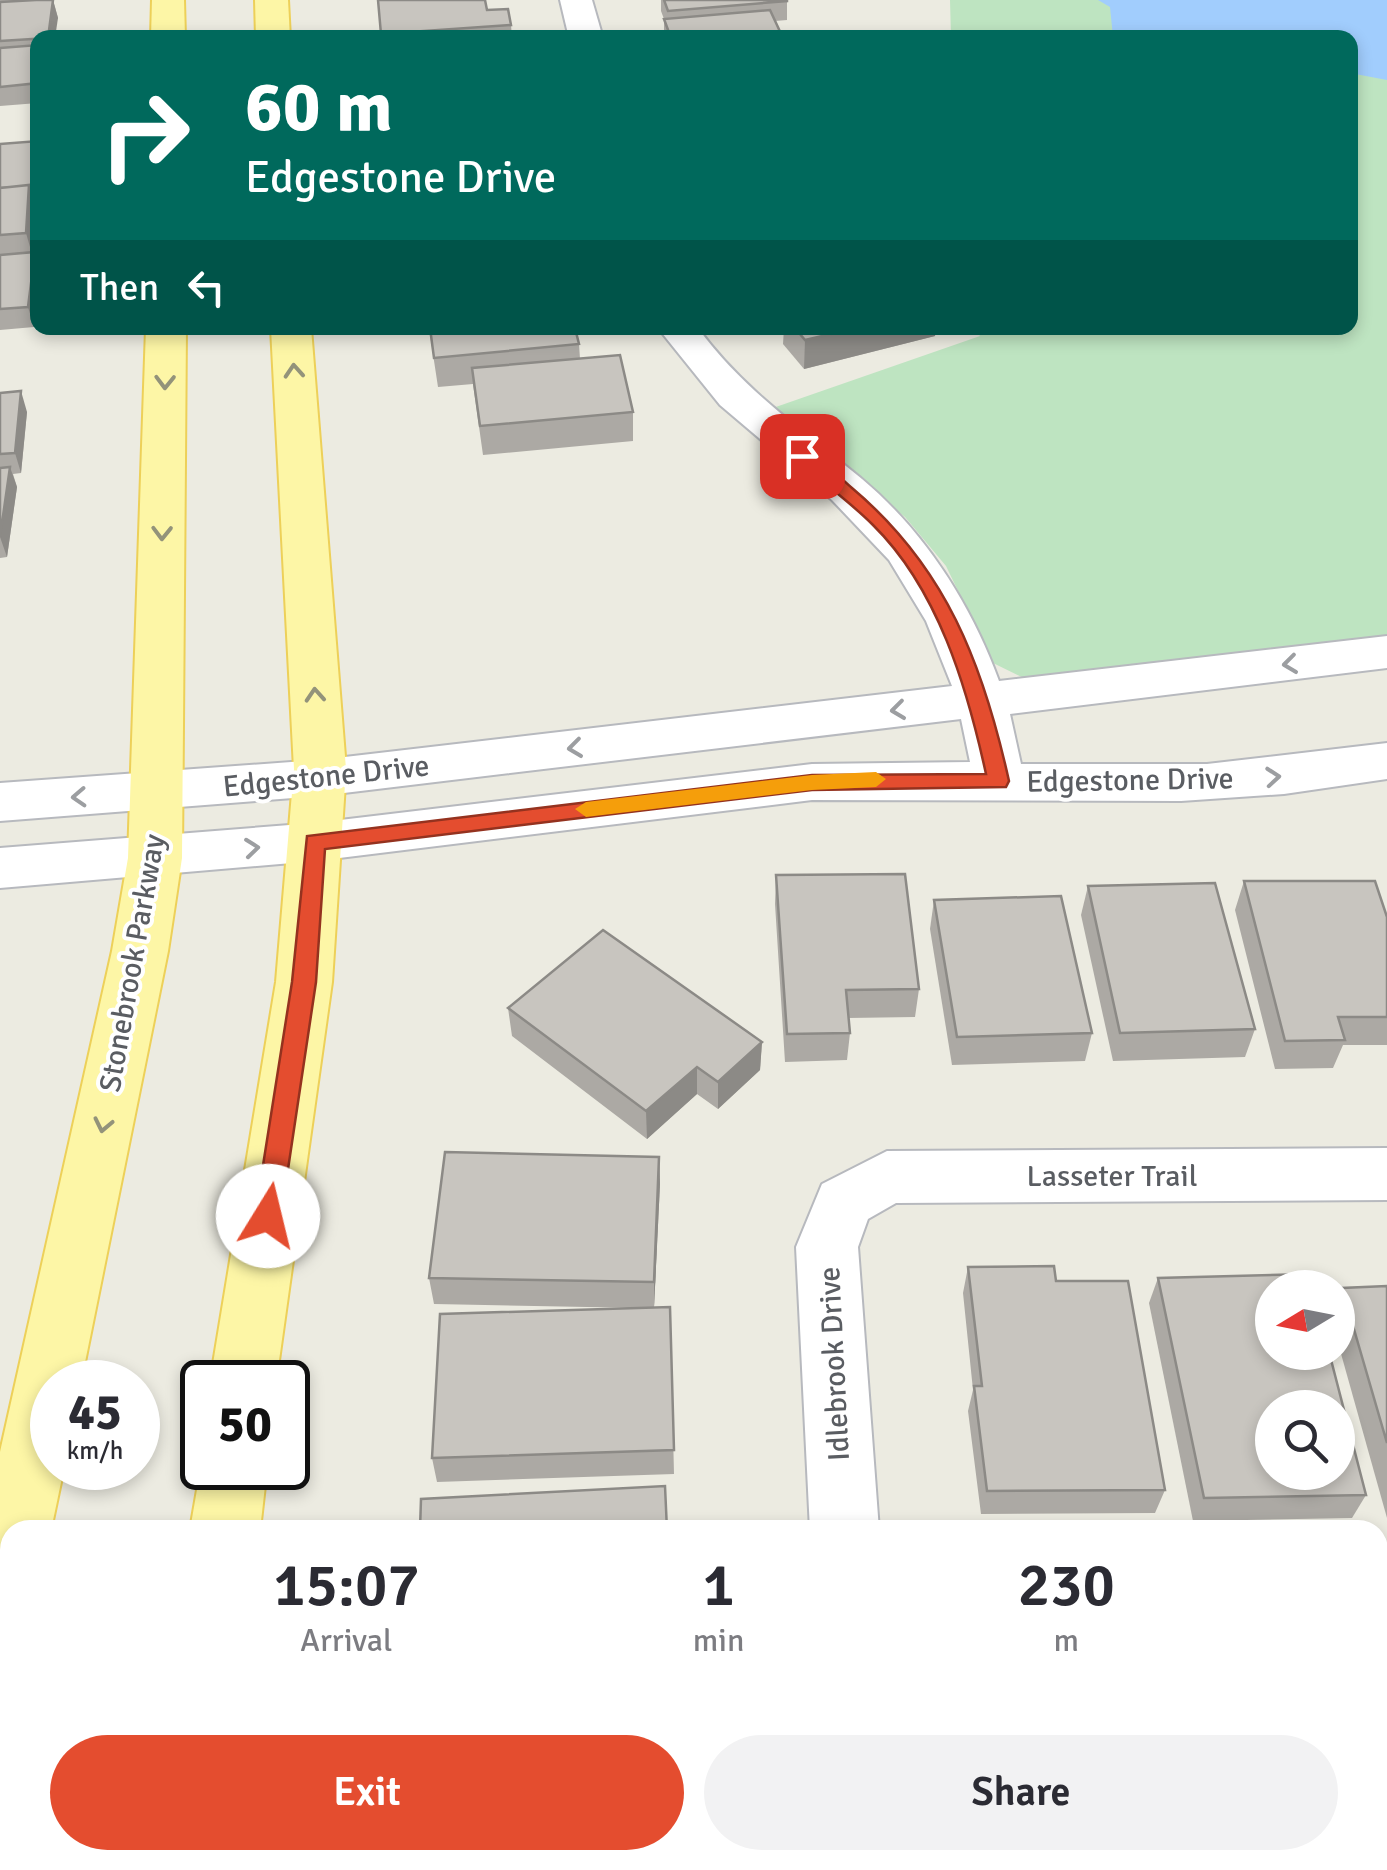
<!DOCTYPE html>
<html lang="en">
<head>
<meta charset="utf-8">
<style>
	:root { --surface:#fff; --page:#f2f2f3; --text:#2b2b33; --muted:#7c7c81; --accent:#e44d2f }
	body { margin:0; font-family:Signika,sans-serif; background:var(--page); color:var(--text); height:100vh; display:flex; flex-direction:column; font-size:38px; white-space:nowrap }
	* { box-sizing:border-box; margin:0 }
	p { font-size:32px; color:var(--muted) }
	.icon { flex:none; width:55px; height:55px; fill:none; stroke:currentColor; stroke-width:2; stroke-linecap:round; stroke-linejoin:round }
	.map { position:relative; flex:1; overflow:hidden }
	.side { position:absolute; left:0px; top:1520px; width:1388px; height:350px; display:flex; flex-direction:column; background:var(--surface); border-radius:30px 30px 0 0; box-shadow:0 5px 15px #0003 }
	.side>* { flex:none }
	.banner { position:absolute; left:30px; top:30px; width:1328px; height:305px; border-radius:20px; box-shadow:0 5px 15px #0003; background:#00695c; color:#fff; overflow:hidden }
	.needle { width:65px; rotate:260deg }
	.fabs { position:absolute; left:1255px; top:1270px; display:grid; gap:20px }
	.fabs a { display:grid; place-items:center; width:100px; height:100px; border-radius:50%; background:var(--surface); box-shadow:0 5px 15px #0003; font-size:50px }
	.speed { position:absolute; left:30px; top:1360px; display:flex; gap:20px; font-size:50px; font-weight:700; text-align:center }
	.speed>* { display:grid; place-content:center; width:130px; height:130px; border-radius:50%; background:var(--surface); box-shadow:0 5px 15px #0003; line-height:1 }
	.speed small { font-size:25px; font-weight:400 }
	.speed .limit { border:5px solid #111; border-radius:15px; background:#fff; color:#111 }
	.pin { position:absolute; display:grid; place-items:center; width:85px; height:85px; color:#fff; margin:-42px; border-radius:20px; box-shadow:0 5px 15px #0006 }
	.me { position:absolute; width:110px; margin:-55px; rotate:9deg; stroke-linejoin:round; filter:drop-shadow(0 0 8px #0008) }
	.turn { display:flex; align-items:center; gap:35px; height:210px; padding:0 50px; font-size:45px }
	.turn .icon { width:130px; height:130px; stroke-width:2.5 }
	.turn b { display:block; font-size:70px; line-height:85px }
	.then { display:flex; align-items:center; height:95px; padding:0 50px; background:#0003; gap:20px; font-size:38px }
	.eta { display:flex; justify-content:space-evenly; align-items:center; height:170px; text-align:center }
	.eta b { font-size:60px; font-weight:600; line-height:70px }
	.primary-button { display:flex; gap:20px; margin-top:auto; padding:20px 50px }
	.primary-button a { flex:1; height:115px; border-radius:60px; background:var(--accent); color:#fff; font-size:40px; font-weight:600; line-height:115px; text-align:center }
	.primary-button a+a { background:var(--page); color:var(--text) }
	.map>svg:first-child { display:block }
	.green { fill:#bee4c1 }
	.water { fill:#a1cdfd }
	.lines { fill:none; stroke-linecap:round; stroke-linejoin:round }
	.minor-casing { stroke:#b7b9be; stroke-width:4 }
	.major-casing { stroke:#edd059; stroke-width:4 }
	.minor { fill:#fff; fill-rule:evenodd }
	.major { fill:#fdf6a6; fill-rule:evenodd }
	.wall { fill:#aca9a4 }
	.shaded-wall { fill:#8c8a86 }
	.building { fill:#c8c5bf; stroke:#8c8a86; stroke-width:2.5; fill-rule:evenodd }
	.oneway { stroke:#93937a }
	.oneway2 { stroke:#9c9ea1 }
	.route { fill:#e44d2f; stroke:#94321f; stroke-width:2.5 }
	.slow { fill:#f59e0b }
	.labels { text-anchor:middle; stroke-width:8; stroke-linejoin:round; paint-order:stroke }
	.street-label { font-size:30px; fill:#5a5d62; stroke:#fff }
</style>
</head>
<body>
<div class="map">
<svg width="1387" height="1870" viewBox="0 0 1387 1870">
	<rect width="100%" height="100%" fill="#ecebe1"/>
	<polygon class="green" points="950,0 1387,0 1387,636 1028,680 993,663 946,566 905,517 770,409 980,336 974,328 1350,328 1350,38 951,37"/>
	<polygon class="water" points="1098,0 1387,0 1387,80 1350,73 1350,38 1113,37 1110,7"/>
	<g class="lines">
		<defs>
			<g id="minor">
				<polygon points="560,0 592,0 603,38 569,38"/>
				<path d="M658,328H698C743,390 804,431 862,479C925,532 971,604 999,681L1387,636V668L1010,714L1021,764H1207L1387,743V779L1284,794L1181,801L812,800L315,861L0,888V848L315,823L812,764L970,762L961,719L319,796L0,821V783L319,760L952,686L926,621L889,560L832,500L720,405Z"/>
				<polygon points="1387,1148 1387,1200 896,1203 868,1219 858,1247 879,1530 810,1530 796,1247 822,1184 887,1151"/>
				<polygon points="846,1860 922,1860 924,1870 846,1870"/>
			</g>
			<g id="major">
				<polygon points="152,0 184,0 185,38 151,38"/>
				<polygon points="255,0 288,0 290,38 256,38"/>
				<polygon points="146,328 186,328 182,858 168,951 81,1382 52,1382 52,1468 64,1468 51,1530 10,1530 10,1638 0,1642 0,1452 112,951 128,858"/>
				<polygon points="271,328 311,328 346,769 332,982 276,1382 210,1382 276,982 294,769"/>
				<polygon points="202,1461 202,1468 267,1468 260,1530 190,1530"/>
				<polygon points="148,1860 224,1860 224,1870 146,1870"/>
			</g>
		</defs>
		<use href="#minor" class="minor-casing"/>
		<use href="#major" class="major-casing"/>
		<use href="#minor" class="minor"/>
		<use href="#major" class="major"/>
	</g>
	<g class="wall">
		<polygon points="0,0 53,0 58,18 38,38 38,103 0,106"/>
		<polygon points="378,0 487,10 511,25 512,38 382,38"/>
		<polygon points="661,0 787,0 787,20 775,21 783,38 664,38 664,19 661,11"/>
		<polygon points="38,141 38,206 35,206 37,214 35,252 38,261 38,300 34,327 0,330 0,144"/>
		<polygon points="429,328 575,328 579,344 580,359 633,412 633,441 483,455 473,384 438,387"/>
		<polygon points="784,328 936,328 935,336 804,369 783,344"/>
		<polygon points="0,393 27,412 21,473 13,474 17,487 7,557 0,558"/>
		<polygon points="776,875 919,989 915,1017 848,1018 850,1033 847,1060 785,1062 775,904"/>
		<polygon points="1244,881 1387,917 1387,1045 1343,1045 1333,1068 1275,1069 1235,910"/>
		<polygon points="1088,886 1255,1029 1245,1057 1113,1061 1081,915"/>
		<polygon points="934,900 1092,1033 1085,1061 952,1065 930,929"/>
		<polygon points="508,1008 762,1042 760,1070 718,1109 697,1094 647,1139 512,1036"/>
		<polygon points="659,1157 660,1184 654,1307 670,1307 674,1474 437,1482 432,1458 640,1308 434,1304 429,1278"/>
		<polygon points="968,1267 1056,1281 1165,1490 1155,1513 981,1514 968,1411 973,1390 963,1293"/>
		<polygon points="1158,1278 1366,1495 1352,1518 1193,1521 1149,1303"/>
		<polygon points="1387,1286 1387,1518 1338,1343 1338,1297 1342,1288"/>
		<polygon points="1043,1860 1180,1860 1136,1870 1046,1870"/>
	</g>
	<g class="shaded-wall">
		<polygon points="53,0 58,18 55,38 48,38"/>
		<polygon points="29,185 37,214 34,261 26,233"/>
		<polygon points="35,252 38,261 38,300 34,327 28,307"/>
		<polygon points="857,328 936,328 935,336 804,369 805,340"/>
		<polygon points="21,391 27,412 21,473 15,453"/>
		<polygon points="10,467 17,487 7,557 0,537"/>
		<polygon points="762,1042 760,1070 718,1109 718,1082"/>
		<polygon points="697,1067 697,1094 647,1139 646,1111"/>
		<polygon points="659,1157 660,1184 654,1308 654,1282"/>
	</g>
	<g class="building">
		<polygon points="36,0 53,0 48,38 0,41 0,2"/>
		<polygon points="378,0 485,0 487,10 508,9 511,25 381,34"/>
		<polygon points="664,0 787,0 787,1 668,11"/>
		<polygon points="770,10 783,38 671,38 664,19"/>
		<polygon points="482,34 483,38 440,38"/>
		<polygon points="38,45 38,83 0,87 0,48"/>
		<polygon points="38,141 37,186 0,188 0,144"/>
		<polygon points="29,185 26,233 0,235 0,188"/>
		<polygon points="35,252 28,307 0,309 0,255"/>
		<polygon points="430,328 575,328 579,344 434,358"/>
		<polygon points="795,328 857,328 805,340"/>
		<polygon points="620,355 633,412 480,426 472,368"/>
		<polygon points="21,391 15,453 0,454 0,393"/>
		<polygon points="10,467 0,537 0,468"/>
		<polygon points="905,874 919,989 846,990 850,1033 787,1034 776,875"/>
		<polygon points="1244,881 1375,881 1387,917 1387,1017 1338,1017 1345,1040 1285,1041"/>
		<polygon points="1215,883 1255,1029 1120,1033 1088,886"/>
		<polygon points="1061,896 1092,1033 957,1037 934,900"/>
		<polygon points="603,930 762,1042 718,1082 697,1067 646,1111 508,1008"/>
		<polygon points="445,1152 659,1157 654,1282 429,1278"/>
		<polygon points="1054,1266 1056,1281 1128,1281 1165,1490 987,1491 974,1386 982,1386 968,1267"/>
		<path d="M1309,1274L1313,1288H1272V1352H1329L1366,1495L1204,1498L1158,1278ZM1272,1408H1338V1472H1272Z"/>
		<polygon points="1387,1286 1387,1443 1342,1288"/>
		<polygon points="670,1307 674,1450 432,1458 440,1314"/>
		<polygon points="665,1486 667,1530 420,1530 421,1499"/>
		<polygon points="434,1860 704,1860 706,1870 434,1870"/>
		<polygon points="1057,1860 1113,1860 1068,1870 1060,1870"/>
		<polygon points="1338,1860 1341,1860 1344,1870 1283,1870"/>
	</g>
	<defs><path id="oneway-chevron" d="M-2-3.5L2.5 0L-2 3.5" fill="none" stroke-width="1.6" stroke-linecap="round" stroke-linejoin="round" transform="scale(2.5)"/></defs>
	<g class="oneway">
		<use href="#oneway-chevron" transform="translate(294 371) rotate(-94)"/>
		<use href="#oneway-chevron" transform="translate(165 382) rotate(91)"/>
		<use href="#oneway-chevron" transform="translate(162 533) rotate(91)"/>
		<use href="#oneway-chevron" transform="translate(315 695) rotate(-94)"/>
		<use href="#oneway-chevron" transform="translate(103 1125) rotate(102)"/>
	</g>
	<g class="oneway2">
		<use href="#oneway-chevron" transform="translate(1290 664) rotate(173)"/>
		<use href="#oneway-chevron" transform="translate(898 710) rotate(173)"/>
		<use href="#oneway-chevron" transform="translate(575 748) rotate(173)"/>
		<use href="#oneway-chevron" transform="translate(1273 777) rotate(-5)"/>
		<use href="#oneway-chevron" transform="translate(79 797) rotate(177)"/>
		<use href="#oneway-chevron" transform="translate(252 848) rotate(-6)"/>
	</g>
	<path class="route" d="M802,450C820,456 837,475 852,488C946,567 983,664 1009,781L1006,787L812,790L325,849L316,982L281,1216L277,1223L268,1226L259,1223L255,1216L292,982L307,836L812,775L986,774C967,687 938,589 873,525C849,501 821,481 796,460L793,456Z"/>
	<polygon class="slow" points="876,772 886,779 876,787 812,790 586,817 575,809 586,802 812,775"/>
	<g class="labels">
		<g class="street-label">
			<text transform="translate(326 776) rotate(-6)" y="10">Edgestone Drive</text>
			<text transform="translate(1130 780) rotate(-1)" y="10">Edgestone Drive</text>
			<text transform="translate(132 963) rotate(-80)" y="10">Stonebrook Parkway</text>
			<text x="1112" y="1186">Lasseter Trail</text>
			<text transform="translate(834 1364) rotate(-93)" y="10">Idlebrook Drive</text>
		</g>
	</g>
</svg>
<div class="fabs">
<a><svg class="needle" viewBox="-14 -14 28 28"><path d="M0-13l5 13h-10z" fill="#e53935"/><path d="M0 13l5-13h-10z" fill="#7c7c81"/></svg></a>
<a><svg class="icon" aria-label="search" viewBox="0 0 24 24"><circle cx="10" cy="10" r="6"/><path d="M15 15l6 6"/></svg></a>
</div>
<div class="speed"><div>45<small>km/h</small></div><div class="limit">50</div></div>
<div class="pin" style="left:802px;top:456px;background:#d93025"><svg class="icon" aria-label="arrive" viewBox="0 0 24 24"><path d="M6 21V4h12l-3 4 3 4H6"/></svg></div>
<svg class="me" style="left:268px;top:1216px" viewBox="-20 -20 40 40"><circle r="19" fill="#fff"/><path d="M0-13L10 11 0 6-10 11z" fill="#e44d2f"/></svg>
<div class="banner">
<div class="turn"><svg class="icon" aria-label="right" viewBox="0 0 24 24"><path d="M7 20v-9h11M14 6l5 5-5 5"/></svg><div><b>60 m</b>Edgestone Drive</div></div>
<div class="then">Then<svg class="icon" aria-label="left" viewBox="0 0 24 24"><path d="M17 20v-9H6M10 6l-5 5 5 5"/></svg></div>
</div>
<section class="side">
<div class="eta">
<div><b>15:07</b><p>Arrival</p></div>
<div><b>1</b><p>min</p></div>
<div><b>230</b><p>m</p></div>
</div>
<div class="primary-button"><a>Exit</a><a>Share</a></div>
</section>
</div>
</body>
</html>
